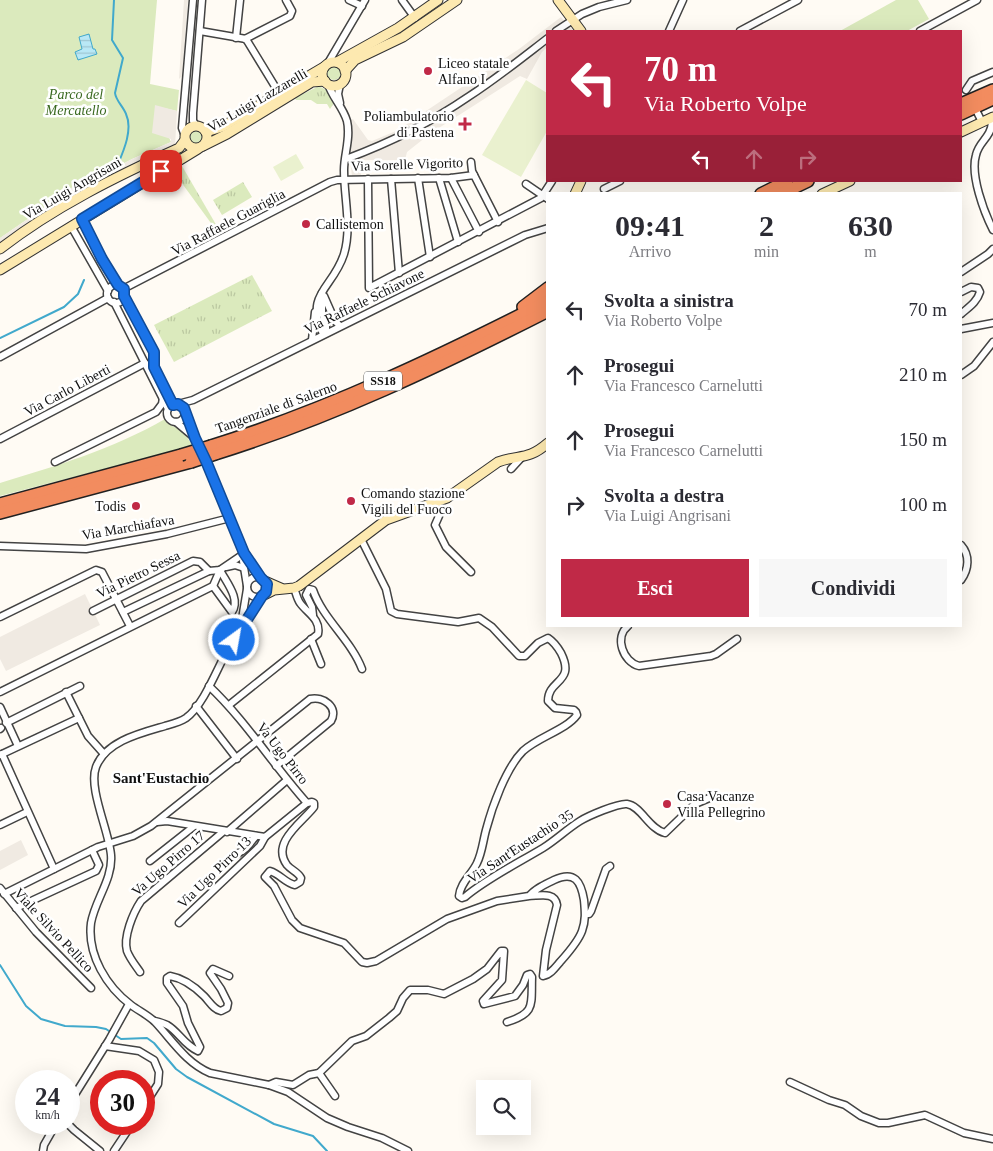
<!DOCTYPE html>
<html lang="it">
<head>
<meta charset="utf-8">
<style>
	:root { --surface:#fff; --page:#f7f7f7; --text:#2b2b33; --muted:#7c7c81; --accent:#c02947 }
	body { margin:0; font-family:"Times New Roman",serif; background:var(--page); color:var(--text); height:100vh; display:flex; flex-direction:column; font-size:19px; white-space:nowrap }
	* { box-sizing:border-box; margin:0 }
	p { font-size:16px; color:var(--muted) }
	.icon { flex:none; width:28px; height:28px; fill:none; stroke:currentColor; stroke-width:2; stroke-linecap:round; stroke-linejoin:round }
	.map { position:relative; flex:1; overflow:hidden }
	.side { position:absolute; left:546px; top:192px; width:416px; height:435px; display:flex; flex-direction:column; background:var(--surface); border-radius:0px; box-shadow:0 5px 20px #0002 }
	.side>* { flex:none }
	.guide { position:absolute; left:546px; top:30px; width:416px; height:152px; border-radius:0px; box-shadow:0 5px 20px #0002; background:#c02947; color:#fff; overflow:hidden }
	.buttons { position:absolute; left:476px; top:1080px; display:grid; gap:10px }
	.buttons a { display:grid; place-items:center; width:55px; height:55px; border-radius:0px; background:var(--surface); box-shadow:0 5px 20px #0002; font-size:25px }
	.speed { position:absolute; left:15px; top:1070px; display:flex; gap:10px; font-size:25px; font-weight:700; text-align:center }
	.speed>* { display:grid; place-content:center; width:65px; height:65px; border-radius:50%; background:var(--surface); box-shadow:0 5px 20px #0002; line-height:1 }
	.speed small { font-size:12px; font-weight:400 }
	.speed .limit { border:8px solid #d22; background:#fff; color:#111 }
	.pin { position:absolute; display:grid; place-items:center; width:42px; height:42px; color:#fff; margin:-21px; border-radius:10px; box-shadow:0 2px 8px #0006 }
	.me { position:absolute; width:55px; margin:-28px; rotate:32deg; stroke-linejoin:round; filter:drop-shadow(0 0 4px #0008) }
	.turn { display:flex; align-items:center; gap:18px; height:105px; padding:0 15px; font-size:22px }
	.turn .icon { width:65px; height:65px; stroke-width:2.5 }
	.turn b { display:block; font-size:35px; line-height:42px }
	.lanes { display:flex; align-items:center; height:48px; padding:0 15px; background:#0003; justify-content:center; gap:25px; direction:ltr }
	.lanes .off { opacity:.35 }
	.eta { display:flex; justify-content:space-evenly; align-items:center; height:85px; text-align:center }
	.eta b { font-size:30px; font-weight:700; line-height:35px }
	.action { display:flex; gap:10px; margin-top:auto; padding:10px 15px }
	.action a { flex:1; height:58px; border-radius:0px; background:var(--accent); color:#fff; font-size:20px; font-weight:700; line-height:58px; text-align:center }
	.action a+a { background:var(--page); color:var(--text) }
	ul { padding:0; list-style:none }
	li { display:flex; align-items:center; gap:15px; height:65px; padding:0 15px }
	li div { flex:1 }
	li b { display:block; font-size:19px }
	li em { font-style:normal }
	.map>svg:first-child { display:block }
	.grass { fill:url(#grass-tufts) }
	.park { fill:#dbeabd }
	.pitch { fill:#eaf1cf }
	.plaza { fill:#f0eae2 }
	.water { fill:url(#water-rules); stroke:#41a9cc }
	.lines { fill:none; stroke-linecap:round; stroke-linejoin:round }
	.stream { stroke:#41a9cc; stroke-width:2 }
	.street-casing { stroke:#434343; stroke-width:9 }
	.secondary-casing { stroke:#323232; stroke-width:11 }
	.highway-casing { stroke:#212121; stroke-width:14 }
	.street { stroke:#fff; stroke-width:6 }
	.secondary { stroke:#fde9b0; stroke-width:9 }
	.highway { stroke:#f28c5f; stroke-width:11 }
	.highway-bridge-casing { stroke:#212121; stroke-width:14; stroke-linecap:butt }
	.highway-bridge { stroke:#f28c5f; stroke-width:11 }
	.route-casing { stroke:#114b97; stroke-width:12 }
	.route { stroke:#1a73e8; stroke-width:9 }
	.poi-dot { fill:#c02947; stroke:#fff; stroke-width:2 }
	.labels { text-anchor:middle; stroke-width:5; stroke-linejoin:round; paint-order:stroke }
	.shield { fill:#fff; stroke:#585858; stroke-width:1 }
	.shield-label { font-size:12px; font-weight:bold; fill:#101010 }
	.poi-label { font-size:14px; fill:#101010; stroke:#fff; text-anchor:start }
	.park-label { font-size:14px; font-style:italic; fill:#3a6920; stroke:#fff }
	.street-label { font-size:14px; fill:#101010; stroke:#fff }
	.neighbourhood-label { font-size:15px; font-weight:bold; fill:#101010; stroke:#fff }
</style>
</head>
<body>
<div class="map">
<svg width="993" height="1151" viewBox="0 0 993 1151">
	<defs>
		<pattern id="grass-tufts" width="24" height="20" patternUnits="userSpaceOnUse" patternTransform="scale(1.25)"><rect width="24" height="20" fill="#dbeabd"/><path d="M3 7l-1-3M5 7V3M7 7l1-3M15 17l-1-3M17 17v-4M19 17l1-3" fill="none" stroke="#bbc8a1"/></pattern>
		<pattern id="water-rules" width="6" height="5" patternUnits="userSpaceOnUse" patternTransform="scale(1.25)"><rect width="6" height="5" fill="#b9e8f6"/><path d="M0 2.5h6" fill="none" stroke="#9ec6d2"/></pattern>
	</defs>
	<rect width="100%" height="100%" fill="#fffbf4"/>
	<g class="grass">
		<circle cx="334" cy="73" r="7"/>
		<polygon points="319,86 326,90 334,103 330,109 327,104 317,104 311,100 296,100 295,98"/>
		<circle cx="197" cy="137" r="7"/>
		<polygon points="182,150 185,151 184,154 147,174 144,168"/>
		<polygon points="182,166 218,228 216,230 173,171"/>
		<polygon points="243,182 252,197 222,215 213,200"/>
		<polygon points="252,275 272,311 174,362 154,325"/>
	</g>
	<g class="park">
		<polygon points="0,0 157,0 150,84 179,90 177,111 155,106 171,142 132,159 77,188 75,186 50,200 51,203 0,238"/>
		<polygon points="896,0 918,0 929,19 907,31 840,31"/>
		<path d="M165,419L172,426L182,430L193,446L0,496V483C56,466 113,449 165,419Z"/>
	</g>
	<g class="pitch">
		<polygon points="526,80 547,93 547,131 521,177 482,155"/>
		<polygon points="296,154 304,168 281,181 273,167"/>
	</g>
	<g class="plaza">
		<polygon points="184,0 188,0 182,76 179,79"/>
		<polygon points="561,17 574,31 548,31 547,47 542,52 527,79 520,76 431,133 407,152 405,160 362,160 361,175 352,176 349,153 350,121 353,119 368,140 372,141 396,131 519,49"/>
		<polygon points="155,105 177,111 175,146 0,246 0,238 50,204 50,200 75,186 77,188 132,159 171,142 171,139 152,133"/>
		<polygon points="85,594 100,625 6,671 0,659 0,637"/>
		<polygon points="21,840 28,855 0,870 0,851"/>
	</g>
	<polygon class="water" points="89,34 93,49 95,49 97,54 78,60 75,52 82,49 79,37"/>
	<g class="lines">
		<g class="stream">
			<path d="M114,0L112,40L123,58L115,93C116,101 123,106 126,114C133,129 124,150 118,164"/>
			<polyline points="0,338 64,307 78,294 84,280"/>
			<polyline points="0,965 26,1006 41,1019 65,1026 96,1027 106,1029 121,1039 147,1038 154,1043 176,1069 187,1077 274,1124 313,1136 327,1151"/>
		</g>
		<defs>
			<g id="street">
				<polyline points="349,0 362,6"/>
				<polyline points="402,0 415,18"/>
				<polyline points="200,31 246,39 279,93"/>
				<polyline points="556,31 582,14 599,7 627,0"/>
				<polyline points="669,31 683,0"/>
				<polyline points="740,31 798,0"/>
				<polyline points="920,31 977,0"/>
				<polyline points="236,38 240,0"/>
				<polyline points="245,39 290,16 292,11 286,0"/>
				<polyline points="328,63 365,0"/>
				<polyline points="966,90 972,81 993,72"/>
				<polyline points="340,103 338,94 340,84"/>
				<polyline points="977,112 982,122"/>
				<path d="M989,119L992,122C991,138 979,141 976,155C970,175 984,212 993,230"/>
				<polyline points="196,125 193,121 193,113 202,0"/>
				<polyline points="185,136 182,128 193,0"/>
				<path d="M346,159C389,143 430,123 468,97C496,79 522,58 548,38"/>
				<polyline points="471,162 472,171 474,175"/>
				<polyline points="418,178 430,257"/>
				<polyline points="439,178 458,242"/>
				<polyline points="451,178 479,232"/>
				<polyline points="368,179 369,288 541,198 552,181"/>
				<polyline points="391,179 399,273"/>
				<polyline points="526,184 548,199"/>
				<polyline points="604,189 620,181"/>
				<polyline points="82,219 102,259 118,285"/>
				<polyline points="71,226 108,291"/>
				<polyline points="961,272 988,254 993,249"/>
				<circle cx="116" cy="294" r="9"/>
				<polyline points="123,289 330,182 337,180 451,178 474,175 498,222"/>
				<path d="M961,292L971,287L978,288L980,292C977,302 969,307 961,314"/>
				<polyline points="322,293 322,312 326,325 326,333"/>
				<polyline points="124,296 154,352 154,367 173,405"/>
				<polyline points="324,296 335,321 340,326"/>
				<polyline points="114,302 168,409"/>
				<polyline points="961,329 993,323"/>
				<path d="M323,334C304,293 333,289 344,254C352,227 344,198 344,170C344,154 351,138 347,121C343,107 332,97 328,84"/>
				<polyline points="312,340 315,312"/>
				<polyline points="0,357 108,298"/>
				<polyline points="961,375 974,366 993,342"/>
				<polyline points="178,404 193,400 525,235 548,228"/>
				<circle cx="176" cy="413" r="9"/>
				<polyline points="185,414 193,435"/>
				<polyline points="176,422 195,438 198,444 245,553 261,578"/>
				<polyline points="0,439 145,363"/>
				<polyline points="55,462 156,412 162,404 163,398"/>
				<polyline points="511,469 522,457"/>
				<polyline points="436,503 439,516 435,525 446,547 471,572"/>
				<path d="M361,539L386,589L391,611L397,614L458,622L479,618L492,627L519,656H525L538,643L548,638C554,642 557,646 561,653C576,683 548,679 548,701L555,708L574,710L576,712L577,715C566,730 538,737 523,751C506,768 492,807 486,830C483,841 482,853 477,863C472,874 460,883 459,896L462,898L465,897C486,879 518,863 543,848C556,840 567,829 580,821C588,816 618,803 627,804C641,806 649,829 665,833L695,804L714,796"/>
				<path d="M961,545C970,555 969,569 961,580"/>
				<polyline points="0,546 86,549 167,534 230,518"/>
				<polyline points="245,553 243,561 247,586"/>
				<polyline points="226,567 235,565 244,568"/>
				<circle cx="257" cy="587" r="10"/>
				<path d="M213,586L232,612C241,599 226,582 220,570"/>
				<path d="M261,596C250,614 238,632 227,651C217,669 203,706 186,718C180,722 172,724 165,726C141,733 106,741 96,767C88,788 109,831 111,855C113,879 95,900 91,923C87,955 107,987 131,1005C139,1011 148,1015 155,1022C172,1040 186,1063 210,1073L269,1085L288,1092L327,1118L348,1127L382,1138L408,1151"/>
				<polyline points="93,611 193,561 200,562 209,571 220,570 245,553"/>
				<polyline points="123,612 209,571"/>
				<path d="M313,615L312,607L306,595L309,589L313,590C323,619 351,640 362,669"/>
				<polyline points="0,617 96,570 102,572 130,626"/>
				<polyline points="241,625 247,589"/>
				<path d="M628,626C614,637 623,662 639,666L711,656L716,654L737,639"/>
				<polyline points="311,639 321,664"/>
				<polyline points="0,692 213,586 220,570"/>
				<polyline points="66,692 79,718"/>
				<path d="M229,705L318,634C321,619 307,613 300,603C297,599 296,593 294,588"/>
				<polyline points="196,706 237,759"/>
				<polyline points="0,707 18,746"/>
				<polyline points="6,723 80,686"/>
				<polyline points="0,729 1,728"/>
				<polyline points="2,754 54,869"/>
				<polyline points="0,755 79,718 88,736 104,754"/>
				<path d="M307,803L312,802L314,803V807C304,821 270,842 287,865C291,870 298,872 301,878L300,882L295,885C285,883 280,874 270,871L265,877L274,886L292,920L300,928L344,943L362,962L367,963L376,961L447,919L497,901L529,896C536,888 544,885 554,880C575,870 581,882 584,900C585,911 586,920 582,931C578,942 568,953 560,962C555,968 550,975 543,976L546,950L557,905C555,891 539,896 529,896"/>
				<path d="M157,822L167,821L265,837L307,803C273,765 246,721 209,686"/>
				<polyline points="0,825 25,813"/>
				<polyline points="227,832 287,780"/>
				<polyline points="236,855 246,848 256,836"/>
				<polyline points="150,861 193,827"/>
				<polyline points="0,888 36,932 91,988"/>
				<path d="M4,894L98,847L133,836L151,826L310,699C323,696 339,707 331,721L276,766"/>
				<polyline points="16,908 96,871 99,865 92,850"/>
				<polyline points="586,914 589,914 591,911 606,869 610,866"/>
				<polyline points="179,923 260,846 265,837"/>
				<path d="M140,972C136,966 130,959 127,951C123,937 133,913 141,901L224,831"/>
				<path d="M155,1021C159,1022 163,1023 167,1025C179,1032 184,1045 198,1051L200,1047L188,1023L183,1006L167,983V978L170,976C182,978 195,987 204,996C209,1001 214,1010 221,1011L227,1008L228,1003L221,989L210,973L213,969L229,976"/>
				<polyline points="105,1046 139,1051 154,1060 159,1072 158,1084 144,1106"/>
				<polyline points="319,1073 335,1096"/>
				<polyline points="790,1082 829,1100 845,1105 861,1116 879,1123 888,1123 925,1115 964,1133 993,1139"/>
				<path d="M269,1085L276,1082L293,1085L309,1075L319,1073L352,1041L366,1036L389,1018L397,1011L403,998L410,990H428L444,994L473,979L487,969L501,951H504L502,980L483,1001L484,1004L515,996L523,985L527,975L530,974L532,977C531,1005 536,1013 507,1022"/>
				<polyline points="69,1104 109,1040 129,1004"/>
				<polyline points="68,1124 74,1130 100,1151"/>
				<polyline points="43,1151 44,1145 56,1124"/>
				<polyline points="114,1151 132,1124"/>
			</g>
			<g id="secondary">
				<polyline points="558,0 581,31"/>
				<polyline points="337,62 398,28 438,0"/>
				<circle cx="334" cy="74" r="12"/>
				<polyline points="345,71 355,60 403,37 457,0"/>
				<circle cx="196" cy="137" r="11"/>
				<polyline points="206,132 222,127 324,67"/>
				<polyline points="961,132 993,117"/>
				<polyline points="203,146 227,134 312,82 325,81"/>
				<polyline points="575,194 581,181"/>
				<polyline points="822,194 850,181"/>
				<path d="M0,249C54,207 117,176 179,148L185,140"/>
				<polyline points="0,270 198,149"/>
				<polyline points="265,581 281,588"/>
				<path d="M264,595L274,590L294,588L299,586L386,520L447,498L498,462C520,454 527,461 548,443"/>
			</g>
			<g id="highway">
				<polyline points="961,104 993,90"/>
				<polyline points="961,114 993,99"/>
				<polyline points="761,194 787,181"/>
				<polyline points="781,194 808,181"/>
				<polyline points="523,307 548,288"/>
				<path d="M211,446C329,409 438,357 548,301"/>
				<path d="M215,454C331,418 440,366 548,311"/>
				<polyline points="0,504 181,455"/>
				<polyline points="0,513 191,462"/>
			</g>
		</defs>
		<use href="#street" class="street-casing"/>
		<use href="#secondary" class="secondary-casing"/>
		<use href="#highway" class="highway-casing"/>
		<use href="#street" class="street"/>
		<use href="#secondary" class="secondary"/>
		<use href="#highway" class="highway"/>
		<defs>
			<g id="highway-bridge">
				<polyline points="181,455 211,446"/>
				<polyline points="191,462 215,454"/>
			</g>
		</defs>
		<use href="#highway-bridge" class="highway-bridge-casing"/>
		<use href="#highway-bridge" class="highway-bridge"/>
	</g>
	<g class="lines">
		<defs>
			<polyline id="route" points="161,171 82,219 102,259 118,285 124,289 124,296 154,352 154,367 173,405 178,404 184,408 195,438 206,461 244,553 261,578 267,584 266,592 262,596 234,640"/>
		</defs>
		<use href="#route" class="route-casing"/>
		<use href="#route" class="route"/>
	</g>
	<g class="poi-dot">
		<circle cx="428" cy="71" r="5"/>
		<path d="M462.5 116.5h5v5h5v5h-5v5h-5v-5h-5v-5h5z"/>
		<circle cx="306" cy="224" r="5"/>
		<circle cx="351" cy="501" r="5"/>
		<circle cx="136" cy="506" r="5"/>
		<circle cx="667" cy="804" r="5"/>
	</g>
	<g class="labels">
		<rect class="shield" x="364" y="371.5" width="38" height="19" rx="4"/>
		<g class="shield-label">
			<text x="383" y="385">SS18</text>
		</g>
		<g class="poi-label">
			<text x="438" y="68">Liceo statale<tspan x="438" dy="16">Alfano I</tspan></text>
			<text x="454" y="121" text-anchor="end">Poliambulatorio<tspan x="454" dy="16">di Pastena</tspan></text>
			<text x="316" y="229">Callistemon</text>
			<text x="361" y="498">Comando stazione<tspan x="361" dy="16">Vigili del Fuoco</tspan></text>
			<text x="126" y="511" text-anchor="end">Todis</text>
			<text x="677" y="801">Casa Vacanze<tspan x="677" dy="16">Villa Pellegrino</tspan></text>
		</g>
		<g class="park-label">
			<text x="76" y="99">Parco del<tspan x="76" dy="16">Mercatello</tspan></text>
		</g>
		<g class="street-label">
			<text transform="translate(257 100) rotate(-30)" y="5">Via Luigi Lazzarelli</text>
			<text transform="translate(407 164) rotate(-2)" y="5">Via Sorelle Vigorito</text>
			<text transform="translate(72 188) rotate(-30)" y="5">Via Luigi Angrisani</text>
			<text transform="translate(228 222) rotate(-28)" y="5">Via Raffaele Guariglia</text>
			<text transform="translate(364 301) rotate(-26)" y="5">Via Raffaele Schiavone</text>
			<text transform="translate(67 390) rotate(-28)" y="5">Via Carlo Liberti</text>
			<text transform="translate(276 407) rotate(-20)" y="5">Tangenziale di Salerno</text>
			<text transform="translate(128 527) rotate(-10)" y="5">Via Marchiafava</text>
			<text transform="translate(138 574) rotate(-26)" y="5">Via Pietro Sessa</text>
			<text transform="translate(283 753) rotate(52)" y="5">Va Ugo Pirro</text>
			<text transform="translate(520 846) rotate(-33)" y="5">Via Sant'Eustachio 35</text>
			<text transform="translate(168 863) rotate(-41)" y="5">Va Ugo Pirro 17</text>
			<text transform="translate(214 872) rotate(-44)" y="5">Via Ugo Pirro 13</text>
			<text transform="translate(54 930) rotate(47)" y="5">Viale Silvio Pellico</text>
		</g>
		<g class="neighbourhood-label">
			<text x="161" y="783">Sant'Eustachio</text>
		</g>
	</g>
</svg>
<div class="buttons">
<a><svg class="icon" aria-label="search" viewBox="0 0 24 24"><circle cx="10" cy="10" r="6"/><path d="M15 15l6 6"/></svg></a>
</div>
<div class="speed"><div>24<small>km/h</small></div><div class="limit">30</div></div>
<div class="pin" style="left:161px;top:171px;background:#d93025"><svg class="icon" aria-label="arrive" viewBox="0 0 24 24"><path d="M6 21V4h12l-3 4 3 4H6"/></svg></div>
<svg class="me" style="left:234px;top:640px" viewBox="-20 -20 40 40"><circle r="17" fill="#1a73e8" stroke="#fff" stroke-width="3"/><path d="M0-11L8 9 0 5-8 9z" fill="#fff"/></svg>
<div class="guide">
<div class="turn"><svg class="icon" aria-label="left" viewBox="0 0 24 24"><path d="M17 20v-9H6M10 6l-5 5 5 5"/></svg><div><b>70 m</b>Via Roberto Volpe</div></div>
<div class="lanes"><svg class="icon" aria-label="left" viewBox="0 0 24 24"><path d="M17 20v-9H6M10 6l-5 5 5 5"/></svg><svg class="icon off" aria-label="ahead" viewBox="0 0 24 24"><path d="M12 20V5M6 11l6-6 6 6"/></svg><svg class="icon off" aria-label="right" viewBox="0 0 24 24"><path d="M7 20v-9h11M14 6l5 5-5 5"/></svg></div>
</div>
<section class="side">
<div class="eta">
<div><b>09:41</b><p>Arrivo</p></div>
<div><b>2</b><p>min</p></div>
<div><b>630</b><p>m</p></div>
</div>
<ul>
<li><svg class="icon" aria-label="left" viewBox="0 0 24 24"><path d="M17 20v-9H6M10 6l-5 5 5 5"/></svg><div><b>Svolta a sinistra</b><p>Via Roberto Volpe</p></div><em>70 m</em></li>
<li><svg class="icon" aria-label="ahead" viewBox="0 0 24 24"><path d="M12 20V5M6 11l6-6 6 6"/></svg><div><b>Prosegui</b><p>Via Francesco Carnelutti</p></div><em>210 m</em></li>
<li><svg class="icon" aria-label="ahead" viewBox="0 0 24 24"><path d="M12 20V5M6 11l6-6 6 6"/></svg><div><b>Prosegui</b><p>Via Francesco Carnelutti</p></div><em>150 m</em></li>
<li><svg class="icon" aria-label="right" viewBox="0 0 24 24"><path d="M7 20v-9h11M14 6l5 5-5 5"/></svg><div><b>Svolta a destra</b><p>Via Luigi Angrisani</p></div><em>100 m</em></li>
</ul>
<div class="action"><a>Esci</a><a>Condividi</a></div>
</section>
</div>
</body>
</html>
